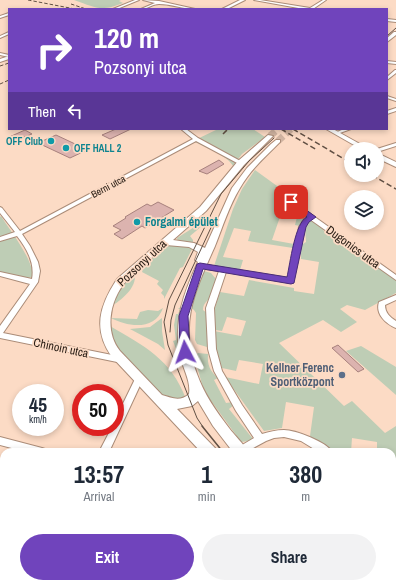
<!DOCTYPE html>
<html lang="en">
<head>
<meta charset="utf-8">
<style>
	:root { --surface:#fff; --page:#f2f2f3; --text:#1f2937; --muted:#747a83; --accent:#7044bc }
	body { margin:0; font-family:"Archivo Narrow",sans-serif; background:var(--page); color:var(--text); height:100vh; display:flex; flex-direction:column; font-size:15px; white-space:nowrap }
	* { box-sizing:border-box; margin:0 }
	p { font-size:13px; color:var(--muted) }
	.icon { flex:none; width:22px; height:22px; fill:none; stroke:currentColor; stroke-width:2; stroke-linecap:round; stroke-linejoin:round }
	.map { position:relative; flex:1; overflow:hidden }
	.sheet { position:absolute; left:0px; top:448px; width:396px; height:140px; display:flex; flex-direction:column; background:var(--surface); border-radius:12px 12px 0 0; box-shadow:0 2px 6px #0003 }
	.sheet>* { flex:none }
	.top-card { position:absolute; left:8px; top:8px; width:380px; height:122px; border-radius:0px; box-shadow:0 2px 6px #0003; background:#7044bc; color:#fff; overflow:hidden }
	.controls { position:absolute; left:344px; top:142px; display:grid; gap:8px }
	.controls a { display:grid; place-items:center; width:40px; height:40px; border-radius:50%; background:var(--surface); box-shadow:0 2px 6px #0003; font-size:20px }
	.speed { position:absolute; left:12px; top:384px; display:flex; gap:8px; font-size:20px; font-weight:700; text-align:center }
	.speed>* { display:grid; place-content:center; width:52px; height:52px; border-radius:50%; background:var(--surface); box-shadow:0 2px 6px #0003; line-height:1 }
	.speed small { font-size:10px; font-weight:400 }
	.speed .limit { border:6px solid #d22; background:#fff; color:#111 }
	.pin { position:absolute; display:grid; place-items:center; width:34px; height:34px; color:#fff; margin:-17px; border-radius:8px; box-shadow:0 2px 6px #0006 }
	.me { position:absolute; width:44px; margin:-22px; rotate:356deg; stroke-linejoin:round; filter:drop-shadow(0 0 3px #0008) }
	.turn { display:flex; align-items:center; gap:14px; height:84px; padding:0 20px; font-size:18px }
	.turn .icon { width:52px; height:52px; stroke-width:2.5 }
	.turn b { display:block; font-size:28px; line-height:34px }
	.then { display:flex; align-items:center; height:38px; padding:0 20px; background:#0003; gap:8px; font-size:15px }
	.eta { display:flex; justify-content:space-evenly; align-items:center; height:68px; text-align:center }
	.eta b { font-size:24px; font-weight:700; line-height:28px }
	.primary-button { display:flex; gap:8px; margin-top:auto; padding:8px 20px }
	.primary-button a { flex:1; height:46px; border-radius:24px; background:var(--accent); color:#fff; font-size:16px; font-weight:700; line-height:46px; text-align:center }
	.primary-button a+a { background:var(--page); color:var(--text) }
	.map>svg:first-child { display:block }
	.green { fill:#becdb5 }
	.building { fill:#dcb3af; stroke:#a7817d }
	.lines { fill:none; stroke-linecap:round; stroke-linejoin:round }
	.secondary-tunnel { stroke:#d1b4a1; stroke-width:7; stroke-dasharray:7 3.5; stroke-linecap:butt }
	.pedestrian-casing { stroke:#ab8c78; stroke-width:2.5 }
	.minor-casing { stroke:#ab8c78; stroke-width:2 }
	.tertiary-casing { stroke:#ab8c78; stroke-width:2 }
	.secondary-casing { stroke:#ab8c78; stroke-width:2 }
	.pedestrian { fill:#fff; fill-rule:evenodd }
	.minor { fill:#fff; fill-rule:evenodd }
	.tertiary { fill:#fff; fill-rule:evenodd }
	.secondary { fill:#fff; fill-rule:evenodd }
	.tram-far1 { stroke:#615044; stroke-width:1 }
	.tram { stroke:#615044; stroke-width:1.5 }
	.rail-far1 { stroke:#615044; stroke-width:1; stroke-dasharray:3.5 2; stroke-linecap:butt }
	.rail { stroke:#615044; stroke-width:1.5; stroke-dasharray:5.5 3; stroke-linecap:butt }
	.route { fill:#7044bc; stroke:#492c7a }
	.culture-dot { fill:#0f9aa8; stroke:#fcdbc5; stroke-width:1.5 }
	.service-dot { fill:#5c6f8a; stroke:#fcdbc5; stroke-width:1.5 }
	.labels { text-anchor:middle; stroke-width:3.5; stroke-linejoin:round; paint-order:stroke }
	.far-culture-label { font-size:10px; font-weight:bold; fill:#0d838f; stroke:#fcdbc5; text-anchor:end }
	.far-street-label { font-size:10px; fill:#251a12; stroke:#fcdbc5 }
	.culture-label { font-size:12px; font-weight:bold; fill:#0d838f; stroke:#fcdbc5; text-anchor:start }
	.street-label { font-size:12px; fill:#251a12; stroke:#fcdbc5 }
	.service-label { font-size:12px; font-weight:bold; fill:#4e5e75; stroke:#fcdbc5; text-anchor:end }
</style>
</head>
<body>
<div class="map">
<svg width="396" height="588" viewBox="0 0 396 588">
	<rect width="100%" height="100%" fill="#fcdbc5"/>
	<g class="green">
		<path d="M74,0H121L119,1L123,3C100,12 97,8 74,0Z"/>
		<path d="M218,129H253L265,137L242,154L233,166C227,155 204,147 193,141Z"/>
		<polygon points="255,170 295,199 285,203 306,218 300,226 295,225 297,217 281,214 272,240 294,244 293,248 248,241 251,231 234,228 223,257 243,260 240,270 214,266 233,209 242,189"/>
		<path d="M1,216C9,229 36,263 32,277L27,278L0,272V217Z"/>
		<path d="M312,219L326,229L323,230L332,237L335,235L396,280V293L365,310L347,305L340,309L357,322L341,332L323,320L279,343L344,406L352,401L385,433L396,426V486L392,484V452H377V442L352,438L351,452H331L310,436L314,407L286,402L282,428L264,431L225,377L259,384L263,364L239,360L236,371L222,368L216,351L214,331L241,336L246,321L227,317L222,331L209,329V341L207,347L197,344L195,340L196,313L194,310L190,307L194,291L204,271L211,273L216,279C214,284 213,290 211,296C208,301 203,303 203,310L207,313L213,314L220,292L244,296L249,280L294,288V291L314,294L319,262L301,259V254H299L301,245L306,242L305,228L307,222Z"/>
		<polygon points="201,225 202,226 190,236 193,240 193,243 178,242 177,238 196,226"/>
		<polygon points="167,245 193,247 183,267 180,268 164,299 164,296 161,293 163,290 157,284 159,281 142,272 146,261"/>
		<path d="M134,272C139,285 123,299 113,305C118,292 124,282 134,272Z"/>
		<polygon points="183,305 190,386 173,341 176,340 174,325 176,314 178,314 180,309 178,309"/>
		<path d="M163,308C155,331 128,327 111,318L137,319L140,312L148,310L158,311Z"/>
		<polygon points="162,318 162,331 165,350 158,344 130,329 150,327"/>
		<path d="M110,326C144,346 171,359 186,399L182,400L165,398L120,352L112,341Z"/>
		<polygon points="361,346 396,367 396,395 346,351"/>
		<path d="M198,353L208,354C207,365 210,371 218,378L214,380L226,403L233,402L235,404L229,409L253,439L249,441L241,442L209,398L202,384L194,356Z"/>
	</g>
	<g class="building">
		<polygon points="116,129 131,129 110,139 102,135"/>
		<polygon points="25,130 32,134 14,141 7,138"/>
		<polygon points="56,135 73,143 87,150 70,158 38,143"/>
		<polygon points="219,160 224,164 207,174 199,171"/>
		<polygon points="158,202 174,210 145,228 142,226 122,239 114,234 121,230 113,226 126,218 125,217 147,204 151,206"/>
		<polygon points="338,345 364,369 358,372 332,348"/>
	</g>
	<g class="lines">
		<g class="secondary-tunnel">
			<polyline points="270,136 278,129"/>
			<polyline points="278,141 291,129"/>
		</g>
		<defs>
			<polygon id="pedestrian" points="237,584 245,584 244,588 236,588"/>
			<g id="minor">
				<polygon points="135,0 139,0 117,9 113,9"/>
				<path d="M143,0L159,1L195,9C183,9 171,4 159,4C153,4 147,9 141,9L155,3Z"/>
				<polygon points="254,0 260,0 310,8 323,0 326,0 313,9 304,9"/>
				<polygon points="9,13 9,15 0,18 0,16"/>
				<polygon points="387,19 396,20 396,22 387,21"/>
				<polygon points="9,32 9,34 0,38 0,36"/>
				<polygon points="0,53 9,55 9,57 0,55"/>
				<polygon points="387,61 396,62 396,64 387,63"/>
				<polygon points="395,70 396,70 396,73 387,80 387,77"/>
				<polygon points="387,96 396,99 396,101 387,98"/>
				<polygon points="396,108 396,111 387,114 387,111"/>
				<path d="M181,129H186L198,138L244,163L243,164H239L196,141L22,234L30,246L38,262L40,271L38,282L3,333L122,357L125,358L126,360L125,362L122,363L0,338V326L30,284L0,276V272L32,279C35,263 27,249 17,236L0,241V237L15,232L0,213V207L2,208L20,231L193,139Z"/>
				<polygon points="344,129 351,129 337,134 335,133"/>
				<polygon points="396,143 396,146 377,152 377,149"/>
				<path d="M291,200L396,275V280L311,220L308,221L305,227L293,283H291L226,272L214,308L216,349L222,371L242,405L262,434C269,432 276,430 284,430C295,430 327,442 332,452H319L301,441L284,437L274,438L266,441L246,452H236L237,448L254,438L236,411L214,371L208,349L206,308L219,271L200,268L197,266L200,264L288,278L299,227L304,219L308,217L289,203V201Z"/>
				<path d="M396,295V300L385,305C385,313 390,317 396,321V328C386,324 375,314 379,302Z"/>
				<polygon points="139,376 142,377 143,379 109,452 99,452 112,427 115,427 115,420 136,377"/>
				<polygon points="0,437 42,448 45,449 47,452 27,452 0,445"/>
				<polygon points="392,482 396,484 396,494 392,492"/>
				<polygon points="396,544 396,574 392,575 392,546"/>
				<polygon points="392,580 395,584 395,588 383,588 383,584 392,584"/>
			</g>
			<g id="tertiary">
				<polygon points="240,0 245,0 227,9 222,9"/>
				<polygon points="9,56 9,59 0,62 0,59"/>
				<polygon points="326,129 333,129 369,149 361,149"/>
				<polygon points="377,153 396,162 396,167 377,158"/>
				<polygon points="0,570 4,572 4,584 9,584 4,586 0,584"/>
				<polygon points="15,584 40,584 41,588 17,588"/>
			</g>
			<g id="secondary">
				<polygon points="394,32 396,32 396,35 387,42 387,38"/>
				<path d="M268,135L273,136L244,165L206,211L173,240L194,243L205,248L232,188L247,168L271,144L276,140H280V142C266,156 250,170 240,188C229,206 223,226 215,246C195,291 178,324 197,374C204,394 216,411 229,428C235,436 243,443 248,452H233L213,426L198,401L192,406L177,409L215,448L217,452H201L112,357C92,329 100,305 117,279L200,207L238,161ZM166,245L189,247L198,252L195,260L198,262C184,292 173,322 180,355C183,369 191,381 189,394C180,402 172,398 162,395L120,351C105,332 109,304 123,285C131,273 155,256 166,245Z"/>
				<polygon points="315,584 332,584 334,588 317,588"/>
				<polygon points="350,584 366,584 368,588 352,588"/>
			</g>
		</defs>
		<use href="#pedestrian" class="pedestrian-casing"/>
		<use href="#minor" class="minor-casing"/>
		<use href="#tertiary" class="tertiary-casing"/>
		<use href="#secondary" class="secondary-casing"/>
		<use href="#pedestrian" class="pedestrian"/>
		<use href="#minor" class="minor"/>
		<use href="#tertiary" class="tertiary"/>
		<use href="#secondary" class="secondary"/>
		<g class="tram-far1">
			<polyline points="387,36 396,28"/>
			<polyline points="170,332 171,320 175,305 215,219"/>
			<polyline points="203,427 197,418 168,345 164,322 169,300 221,194 249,161 274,138"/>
		</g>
		<g class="tram">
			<polyline points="202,426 223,452"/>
			<polyline points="338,584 340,588"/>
		</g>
		<g class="rail-far1">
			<polyline points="28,0 75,9"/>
			<polyline points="71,4 86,9"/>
			<polyline points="0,66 9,63"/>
			<polyline points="0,84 9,80"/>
		</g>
		<g class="rail">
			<polyline points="281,129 317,150"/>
			<polyline points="293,129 351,163"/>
			<polyline points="223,134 228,129"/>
			<polyline points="372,175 396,189"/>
		</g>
	</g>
	<path class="route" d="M291,199L316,217L309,222L306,227L294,283L291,284L203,269L188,316L190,352L188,355H181L180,352L179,316L197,264L200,263L287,277C290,264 295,222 307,217L288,203L287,202Z"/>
	<g class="culture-dot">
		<circle cx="51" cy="141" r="4"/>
		<circle cx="66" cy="148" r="4"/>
		<circle cx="137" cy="222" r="4"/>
	</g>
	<circle class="service-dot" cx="342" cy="375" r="4"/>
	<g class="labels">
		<g class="far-culture-label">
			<text x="43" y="145">OFF Club</text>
			<text x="74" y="152" text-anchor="start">OFF HALL 2</text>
		</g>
		<g class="far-street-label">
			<text transform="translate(108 186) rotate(-28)" y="4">Berni utca</text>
		</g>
		<g class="culture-label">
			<text x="145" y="226">Forgalmi épület</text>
		</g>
		<g class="street-label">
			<text transform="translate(353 247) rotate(36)" y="4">Dugonics utca</text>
			<text transform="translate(142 263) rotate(-43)" y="4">Pozsonyi utca</text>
			<text transform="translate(61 348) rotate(12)" y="4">Chinoin utca</text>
		</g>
		<g class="service-label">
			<text x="334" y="372">Kellner Ferenc<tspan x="334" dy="14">Sportközpont</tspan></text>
		</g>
	</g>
</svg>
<div class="controls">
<a><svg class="icon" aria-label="sound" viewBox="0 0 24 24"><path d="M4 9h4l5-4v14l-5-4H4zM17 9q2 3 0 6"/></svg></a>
<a><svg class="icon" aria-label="layers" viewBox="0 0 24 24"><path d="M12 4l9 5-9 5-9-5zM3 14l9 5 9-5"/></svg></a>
</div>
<div class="speed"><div>45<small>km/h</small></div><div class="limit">50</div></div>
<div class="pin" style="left:291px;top:202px;background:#d93025"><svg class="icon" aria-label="arrive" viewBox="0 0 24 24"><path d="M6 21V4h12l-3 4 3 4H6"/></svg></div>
<svg class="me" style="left:185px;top:352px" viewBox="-20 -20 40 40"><path d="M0-17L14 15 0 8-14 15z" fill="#7044bc" stroke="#fff" stroke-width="4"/></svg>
<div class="top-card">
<div class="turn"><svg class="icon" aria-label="right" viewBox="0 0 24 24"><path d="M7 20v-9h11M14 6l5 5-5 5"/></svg><div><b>120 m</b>Pozsonyi utca</div></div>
<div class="then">Then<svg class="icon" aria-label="left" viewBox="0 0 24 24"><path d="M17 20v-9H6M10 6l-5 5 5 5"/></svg></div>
</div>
<section class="sheet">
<div class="eta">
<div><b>13:57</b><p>Arrival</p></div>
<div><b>1</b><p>min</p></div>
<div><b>380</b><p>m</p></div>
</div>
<div class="primary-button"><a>Exit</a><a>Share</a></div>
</section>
</div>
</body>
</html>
